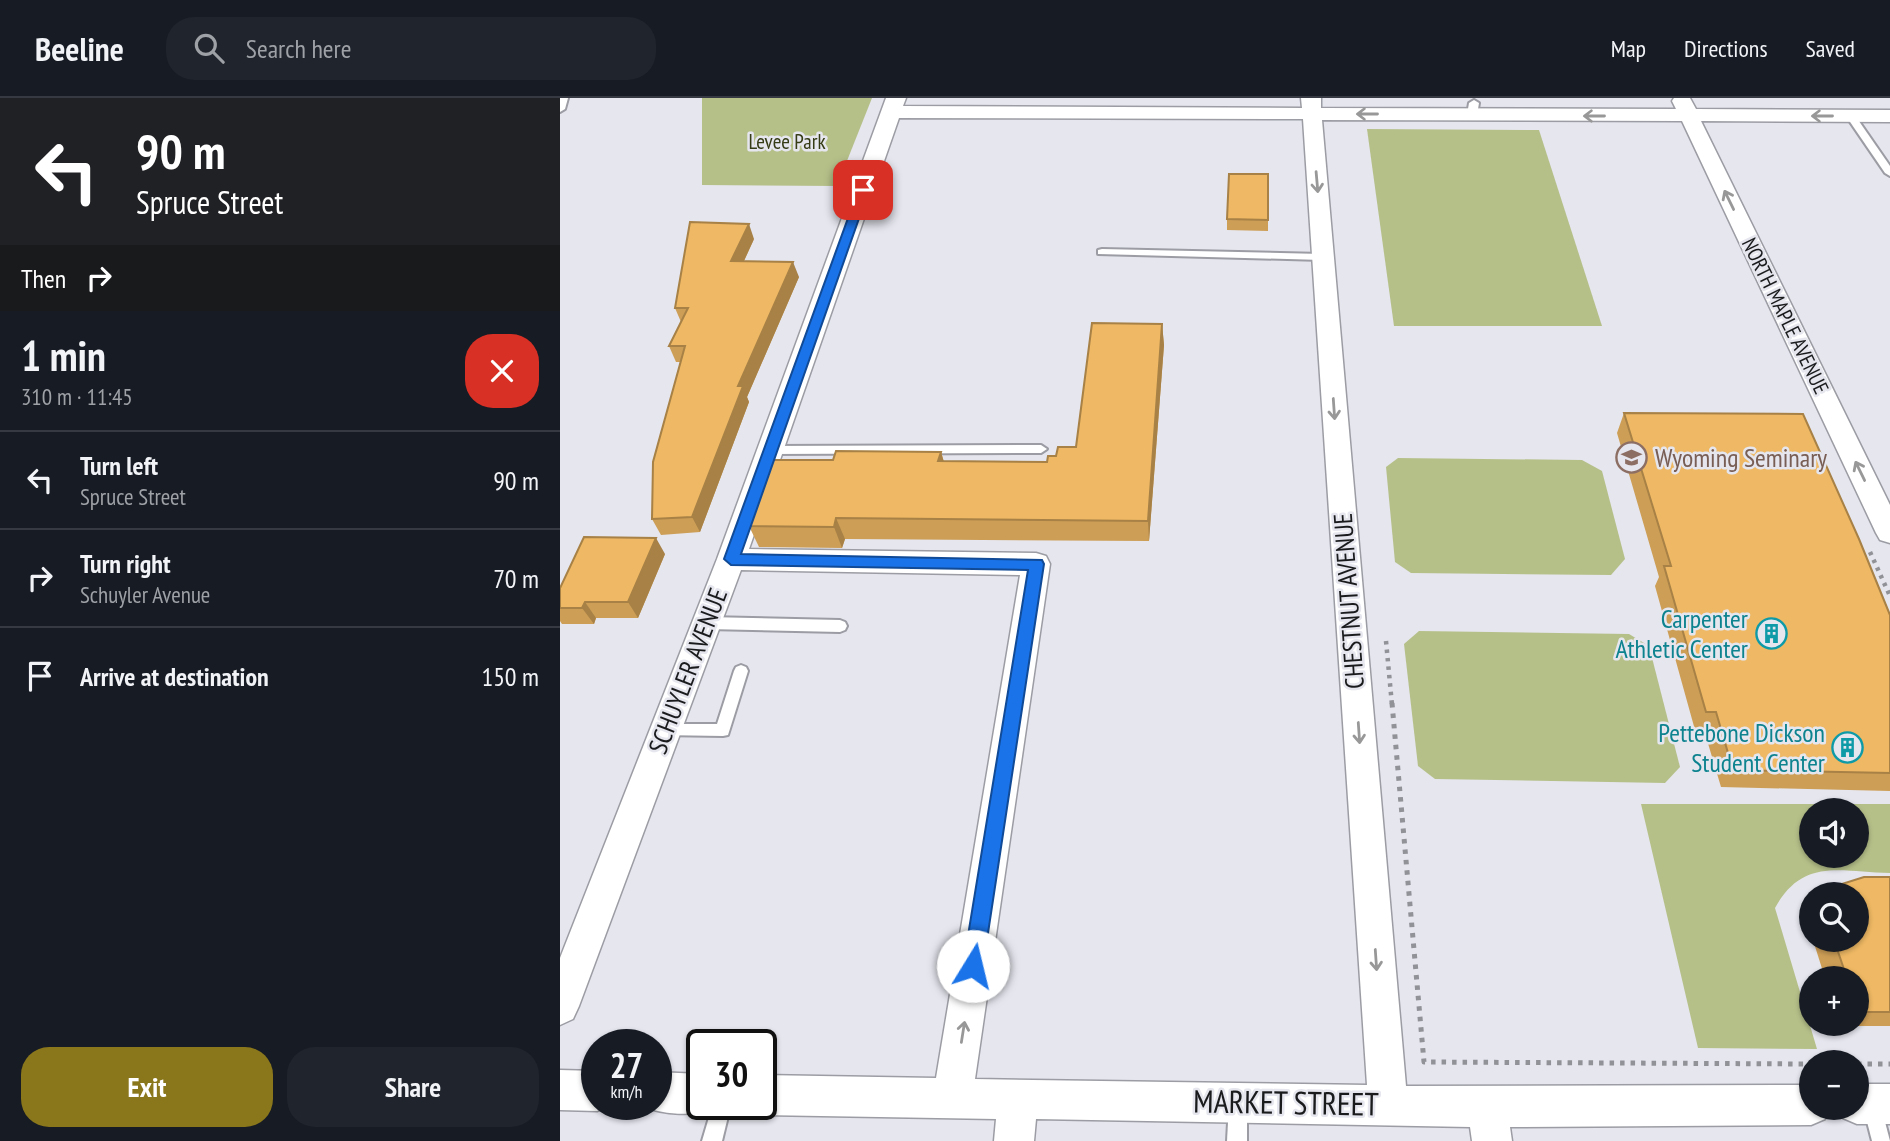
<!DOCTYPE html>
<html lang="en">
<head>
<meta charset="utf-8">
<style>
	:root { --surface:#171b24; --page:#20242c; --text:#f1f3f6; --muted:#9ea1a6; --line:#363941; --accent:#8a771b }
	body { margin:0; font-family:"PT Sans Narrow",sans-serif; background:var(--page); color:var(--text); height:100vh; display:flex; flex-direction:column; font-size:26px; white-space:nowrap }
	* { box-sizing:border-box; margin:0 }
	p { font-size:23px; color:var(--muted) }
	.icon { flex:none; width:38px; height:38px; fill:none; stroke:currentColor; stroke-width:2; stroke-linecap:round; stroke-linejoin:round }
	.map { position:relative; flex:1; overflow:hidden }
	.panel { display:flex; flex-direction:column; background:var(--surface); width:560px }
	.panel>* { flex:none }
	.banner { background:#202124; color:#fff; overflow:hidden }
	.buttons { position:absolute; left:1239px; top:700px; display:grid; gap:14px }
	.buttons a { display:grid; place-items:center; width:70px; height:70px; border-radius:50%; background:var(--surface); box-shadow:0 2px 5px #0004; font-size:35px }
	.speed { position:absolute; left:21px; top:931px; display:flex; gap:14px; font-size:35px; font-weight:700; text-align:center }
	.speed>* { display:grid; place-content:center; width:91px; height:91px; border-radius:50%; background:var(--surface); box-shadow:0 2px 5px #0004; line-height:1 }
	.speed small { font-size:18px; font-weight:400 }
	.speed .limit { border:4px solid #111; border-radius:10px; background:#fff; color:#111 }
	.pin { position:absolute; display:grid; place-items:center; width:60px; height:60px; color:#fff; margin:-30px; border-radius:14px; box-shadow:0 4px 10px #0006 }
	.me { position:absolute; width:77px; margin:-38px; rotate:9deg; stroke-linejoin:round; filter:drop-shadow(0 0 5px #0008) }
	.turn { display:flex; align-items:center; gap:24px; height:147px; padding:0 21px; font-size:32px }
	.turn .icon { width:91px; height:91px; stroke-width:2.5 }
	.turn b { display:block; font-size:49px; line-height:60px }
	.then { display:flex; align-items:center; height:66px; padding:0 21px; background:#0003; gap:14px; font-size:26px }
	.round { display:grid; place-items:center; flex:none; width:74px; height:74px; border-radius:28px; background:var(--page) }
	.summary { display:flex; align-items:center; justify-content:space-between; height:119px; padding:0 21px }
	h1 { font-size:42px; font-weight:800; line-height:52px }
	.cta { display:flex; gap:14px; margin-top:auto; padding:14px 21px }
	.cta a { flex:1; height:80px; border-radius:28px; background:var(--accent); color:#fff; font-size:28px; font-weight:800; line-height:80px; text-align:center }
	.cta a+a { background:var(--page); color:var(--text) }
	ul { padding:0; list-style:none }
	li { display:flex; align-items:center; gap:21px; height:98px; padding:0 21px; border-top:2px solid var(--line) }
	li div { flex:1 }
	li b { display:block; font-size:26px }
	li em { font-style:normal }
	header { display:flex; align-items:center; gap:42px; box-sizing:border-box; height:98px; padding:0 35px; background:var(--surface); border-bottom:2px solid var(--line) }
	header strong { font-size:33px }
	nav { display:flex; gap:38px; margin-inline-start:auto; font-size:24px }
	.search { width:490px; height:63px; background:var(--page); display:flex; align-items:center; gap:18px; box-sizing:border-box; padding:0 24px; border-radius:28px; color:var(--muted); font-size:26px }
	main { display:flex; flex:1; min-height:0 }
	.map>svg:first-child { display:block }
	.green { fill:#b5c089; fill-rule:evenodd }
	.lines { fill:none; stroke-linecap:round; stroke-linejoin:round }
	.lane-casing { stroke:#9c9da4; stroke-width:4 }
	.street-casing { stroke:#9c9da4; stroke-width:3 }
	.path-far1 { stroke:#919298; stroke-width:4.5; stroke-dasharray:3.5 5; stroke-linecap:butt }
	.path { stroke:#919298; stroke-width:5; stroke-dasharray:4.5 6; stroke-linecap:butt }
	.lane { fill:#fff; fill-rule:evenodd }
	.street { fill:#fff; fill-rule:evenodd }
	.wall { fill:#cd9e56 }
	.shaded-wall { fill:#a78146 }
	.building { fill:#eeb864; stroke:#a78146; stroke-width:2 }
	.oneway { stroke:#989899 }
	.route { fill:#1a73e8; stroke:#114b97; stroke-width:2 }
	.labels { text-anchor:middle; stroke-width:5; stroke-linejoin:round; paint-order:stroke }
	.far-park-label { font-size:21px; fill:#363c15; stroke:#e5e6ee }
	.far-street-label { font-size:21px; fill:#1a1b1d; stroke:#e5e6ee }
	.education-label { font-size:26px; fill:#785e54; stroke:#e5e6ee; text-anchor:start }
	.street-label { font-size:26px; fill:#1a1b1d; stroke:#e5e6ee }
	.culture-label { font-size:26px; fill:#0d838f; stroke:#e5e6ee; text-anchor:end }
	.near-street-label { font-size:32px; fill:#1a1b1d; stroke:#e5e6ee }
</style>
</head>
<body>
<header>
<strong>Beeline</strong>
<div class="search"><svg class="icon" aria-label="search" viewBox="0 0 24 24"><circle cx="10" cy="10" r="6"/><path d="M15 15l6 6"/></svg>Search here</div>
<nav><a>Map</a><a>Directions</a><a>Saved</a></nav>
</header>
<main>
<section class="panel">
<div class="banner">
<div class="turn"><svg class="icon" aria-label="left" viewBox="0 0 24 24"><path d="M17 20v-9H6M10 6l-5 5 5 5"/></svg><div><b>90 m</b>Spruce Street</div></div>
<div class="then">Then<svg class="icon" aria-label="right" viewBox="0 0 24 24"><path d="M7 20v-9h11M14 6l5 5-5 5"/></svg></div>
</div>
<div class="summary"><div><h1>1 min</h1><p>310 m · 11:45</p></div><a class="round" style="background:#d93025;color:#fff"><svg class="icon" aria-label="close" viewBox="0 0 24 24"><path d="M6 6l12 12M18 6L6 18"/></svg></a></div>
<ul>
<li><svg class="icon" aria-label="left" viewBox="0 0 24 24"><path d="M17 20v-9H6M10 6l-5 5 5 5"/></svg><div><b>Turn left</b><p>Spruce Street</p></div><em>90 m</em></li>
<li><svg class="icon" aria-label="right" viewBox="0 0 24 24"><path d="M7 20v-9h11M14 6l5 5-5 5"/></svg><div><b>Turn right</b><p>Schuyler Avenue</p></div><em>70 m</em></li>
<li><svg class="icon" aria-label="arrive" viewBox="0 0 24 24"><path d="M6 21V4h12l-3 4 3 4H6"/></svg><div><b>Arrive at destination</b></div><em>150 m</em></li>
</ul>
<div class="cta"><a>Exit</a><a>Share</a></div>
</section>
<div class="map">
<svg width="1330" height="1043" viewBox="0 0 1330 1043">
	<rect width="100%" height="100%" fill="#e5e6ee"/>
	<g class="green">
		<polygon points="142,0 312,0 277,88 142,87"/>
		<polygon points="807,31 979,32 1042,228 834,228"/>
		<polygon points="838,360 1022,362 1042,373 1065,461 1051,477 851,475 835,464 826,369"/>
		<polygon points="859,533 1069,536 1089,548 1120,669 1105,685 875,681 858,668 844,546"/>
		<path d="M1081,706H1330V775C1280,774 1243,759 1215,810L1257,951L1138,950ZM1297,712V758H1251V712Z"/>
	</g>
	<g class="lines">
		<defs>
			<g id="lane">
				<polygon points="0,0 8,0 5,11 0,14"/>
				<polygon points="914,2 919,5 917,17 912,20 907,17 909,5"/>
				<polygon points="1288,16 1294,16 1330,68 1330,78 1325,75 1286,18"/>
				<polygon points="542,151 762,156 767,159 762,162 538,156 538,152"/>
				<polygon points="481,347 487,351 481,355 210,356 204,352 210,348"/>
				<polygon points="147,519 280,522 285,524 287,528 285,532 280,534 147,531 142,529 140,525 142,521"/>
				<polygon points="181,567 186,569 188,573 168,637 163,638 100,637 97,632 100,627 105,626 157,626 174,573 176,569"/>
				<polygon points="678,997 685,999 687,1006 687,1043 667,1043 669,1006 671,999"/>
				<polygon points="1312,999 1319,1001 1330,1043 1312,1043 1303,1008 1305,1001"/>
				<polygon points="153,1006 171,1006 162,1043 142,1043"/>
			</g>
			<g id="street">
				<path d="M326,0H346L343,8L742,10L741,0H761V10L1116,11L1112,3L1114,0H1130L1136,11L1330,12V24L1141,23L1330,407V445L1320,442L1316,435L1122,23L762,22L846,988L1251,987V1010H1270L1265,1021L1251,1027L950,1029L952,1043H912L910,1029L476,1021L474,1043H434L436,1021L201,1017L187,1011L185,1006H201V977L376,980L460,477L181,472L19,908L13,921L0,927V860L157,461ZM339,20L743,21L807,987L415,981L490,466L486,458L476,455L189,451Z"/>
				<polygon points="0,972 37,973 37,1006 51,1007 37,1013 0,1012"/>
				<path d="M96,974L142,976V1006H157L156,1010C134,1019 104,1017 82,1008L96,1006Z"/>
				<polygon points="1297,986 1330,986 1330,1026 1297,1026 1283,1020 1279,1010 1297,1010"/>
			</g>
		</defs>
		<use href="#lane" class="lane-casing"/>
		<use href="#street" class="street-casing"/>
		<g class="path-far1">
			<polyline points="1310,454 1330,498"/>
			<polyline points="826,543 832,607"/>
		</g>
		<g class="path">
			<polyline points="832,605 864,964 1251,966"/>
			<polyline points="1297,966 1330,966"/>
		</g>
		<use href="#lane" class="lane"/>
		<use href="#street" class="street"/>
	</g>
	<g class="wall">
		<polygon points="667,121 708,122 708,133 667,132"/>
		<polygon points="194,141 184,163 239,179 187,299 189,304 140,434 101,437 92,421 120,264 116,264 109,248 121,224 115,210"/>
		<polygon points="602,226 604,247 589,443 285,441 282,450 199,449 189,428 273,362 381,354 384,364 487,364 496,358 516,349"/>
		<polygon points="1064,315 1330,517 1330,693 1161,689 1144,632 1135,632 1095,488 1099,479 1057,335"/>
		<polygon points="105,456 78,520 36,520 34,526 2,526 0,523 0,490"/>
		<polygon points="1330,779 1330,928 1280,928 1279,926 1297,926 1297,880 1265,880 1253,842 1297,842 1297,796 1263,796 1269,790"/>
		<polygon points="1251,810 1251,836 1249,828 1248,816"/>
	</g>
	<g class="shaded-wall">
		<polygon points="189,126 194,141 177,178 171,163"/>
		<polygon points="233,164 239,179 187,299 189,304 140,434 132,419 178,288"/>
		<polygon points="602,226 604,247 589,443 588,423"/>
		<polygon points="381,354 387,375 378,363"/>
		<polygon points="276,420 285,441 282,450 274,429"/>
		<polygon points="96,440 105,456 78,520 68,504"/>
		<polygon points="25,504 36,520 34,526 22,510"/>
	</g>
	<g class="building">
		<polygon points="669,76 708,76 708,122 667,121"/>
		<polygon points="130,124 189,126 171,163 233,164 178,288 183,288 132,419 92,421 93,364 125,248 109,248 128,210 115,210"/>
		<polygon points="532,225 602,226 588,423 276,420 274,429 189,428 213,362 273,362 276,353 381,354 378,363 487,364 488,358 496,358 498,349 516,349"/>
		<polygon points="1064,315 1243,316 1299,441 1330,517 1330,675 1173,672 1156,614 1146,614 1104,468 1111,468"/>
		<polygon points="24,439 96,440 68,504 25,504 22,510 0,510 0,490"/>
		<polygon points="1304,779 1330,779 1330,914 1298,914 1297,880 1287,880 1274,842 1297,842 1297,796 1266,796 1269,790"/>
	</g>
	<defs><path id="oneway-shaft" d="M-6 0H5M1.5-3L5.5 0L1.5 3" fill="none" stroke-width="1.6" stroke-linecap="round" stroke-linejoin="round" transform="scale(1.75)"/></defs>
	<g class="oneway">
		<use href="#oneway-shaft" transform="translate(807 16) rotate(-180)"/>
		<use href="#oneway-shaft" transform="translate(1034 18) rotate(-180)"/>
		<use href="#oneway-shaft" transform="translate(1262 18) rotate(180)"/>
		<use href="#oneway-shaft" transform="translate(757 84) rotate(85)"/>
		<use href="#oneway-shaft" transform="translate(1169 102) rotate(-116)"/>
		<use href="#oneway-shaft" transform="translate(774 311) rotate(86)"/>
		<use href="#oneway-shaft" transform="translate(1300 373) rotate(-116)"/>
		<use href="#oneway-shaft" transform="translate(799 635) rotate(86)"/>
		<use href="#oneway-shaft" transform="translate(816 862) rotate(86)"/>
		<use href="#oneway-shaft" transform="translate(403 934) rotate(-81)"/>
	</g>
	<polygon class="route" points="299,90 309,92 181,456 482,462 484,466 423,868 420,875 413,877 406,875 403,868 468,472 171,467 164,461"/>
	<defs>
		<symbol id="school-ring" viewBox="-11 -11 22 22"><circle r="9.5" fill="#e5e6ee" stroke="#8d6e63" stroke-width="1.5"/><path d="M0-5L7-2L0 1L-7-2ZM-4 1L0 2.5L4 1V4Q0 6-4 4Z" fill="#8d6e63"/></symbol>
		<symbol id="building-ring" viewBox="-11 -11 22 22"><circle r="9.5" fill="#e5e6ee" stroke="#0f9aa8" stroke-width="1.5"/><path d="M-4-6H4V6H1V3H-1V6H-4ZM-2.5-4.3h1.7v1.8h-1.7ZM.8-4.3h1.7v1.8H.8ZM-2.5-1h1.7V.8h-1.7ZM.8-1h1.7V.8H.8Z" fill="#0f9aa8"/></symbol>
	</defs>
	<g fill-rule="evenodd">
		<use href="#school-ring" x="1054" y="342" width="35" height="35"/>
		<use href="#building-ring" x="1194" y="518" width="35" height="35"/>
		<use href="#building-ring" x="1270" y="632" width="35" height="35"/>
	</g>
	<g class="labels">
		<g class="far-park-label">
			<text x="227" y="51">Levee Park</text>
		</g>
		<g class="far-street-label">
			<text transform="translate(1225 218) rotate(64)" y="7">NORTH MAPLE AVENUE</text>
		</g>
		<g class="education-label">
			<text x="1095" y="369">Wyoming Seminary</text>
		</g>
		<g class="street-label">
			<text transform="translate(789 503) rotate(-94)" y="9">CHESTNUT AVENUE</text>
			<text transform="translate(128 573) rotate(-69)" y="9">SCHUYLER AVENUE</text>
		</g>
		<g class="culture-label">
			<text x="1188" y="530">Carpenter<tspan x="1188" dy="30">Athletic Center</tspan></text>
			<text x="1265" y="644">Pettebone Dickson<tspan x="1265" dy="30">Student Center</tspan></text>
		</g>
		<g class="near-street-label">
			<text transform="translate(726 1005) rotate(1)" y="11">MARKET STREET</text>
		</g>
	</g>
</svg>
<div class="buttons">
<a><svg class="icon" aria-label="sound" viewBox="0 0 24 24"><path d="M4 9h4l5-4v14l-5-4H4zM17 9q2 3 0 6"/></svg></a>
<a><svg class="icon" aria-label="search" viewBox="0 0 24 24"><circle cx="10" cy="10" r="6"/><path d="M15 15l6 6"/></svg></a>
<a>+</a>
<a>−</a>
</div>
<div class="speed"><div>27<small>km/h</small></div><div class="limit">30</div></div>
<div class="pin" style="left:303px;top:92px;background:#d93025"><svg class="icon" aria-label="arrive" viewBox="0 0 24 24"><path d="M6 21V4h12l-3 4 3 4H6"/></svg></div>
<svg class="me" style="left:413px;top:868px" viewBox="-20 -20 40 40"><circle r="19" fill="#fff"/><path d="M0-13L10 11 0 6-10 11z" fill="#1a73e8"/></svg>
</div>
</main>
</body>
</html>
